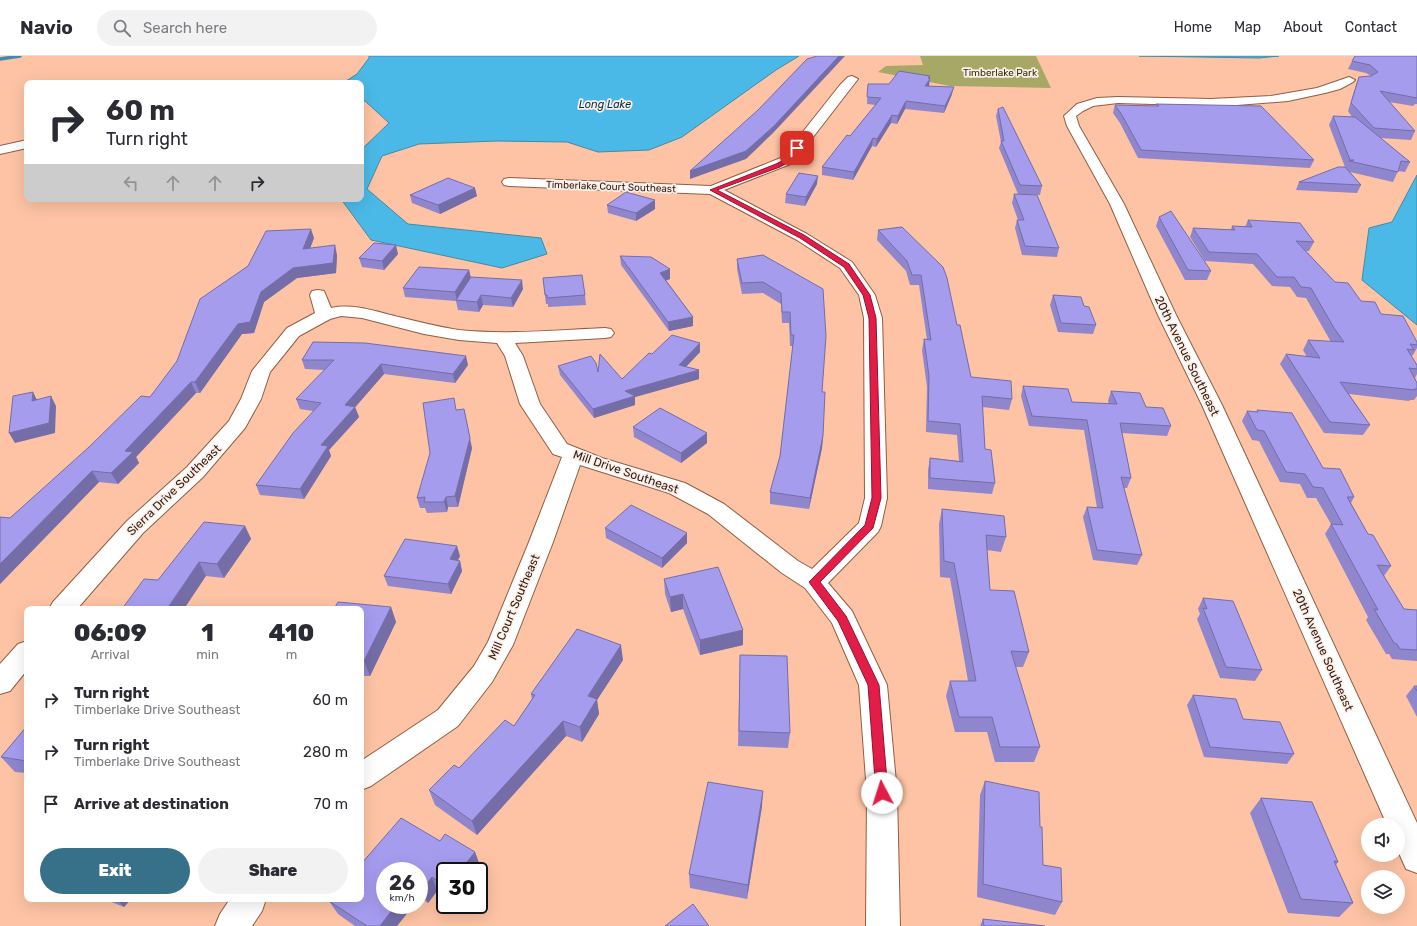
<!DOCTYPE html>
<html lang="en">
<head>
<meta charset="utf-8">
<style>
	:root { --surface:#fff; --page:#f2f2f3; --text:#2b2b33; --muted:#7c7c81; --line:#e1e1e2; --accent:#377089 }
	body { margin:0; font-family:Rubik,sans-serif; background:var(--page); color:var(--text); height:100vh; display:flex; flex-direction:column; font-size:15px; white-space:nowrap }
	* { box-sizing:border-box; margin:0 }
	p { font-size:13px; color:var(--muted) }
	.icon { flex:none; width:22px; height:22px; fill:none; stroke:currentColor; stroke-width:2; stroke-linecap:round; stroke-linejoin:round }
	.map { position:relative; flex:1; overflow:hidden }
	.details { position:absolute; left:24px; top:550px; width:340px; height:296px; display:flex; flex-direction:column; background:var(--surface); border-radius:8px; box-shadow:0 4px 16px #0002 }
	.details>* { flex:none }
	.hud { position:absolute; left:24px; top:24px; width:340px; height:122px; border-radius:8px; box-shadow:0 4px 16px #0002; background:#fff; color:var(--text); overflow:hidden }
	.fabs { position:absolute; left:1361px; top:762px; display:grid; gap:8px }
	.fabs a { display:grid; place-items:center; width:44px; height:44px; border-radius:50%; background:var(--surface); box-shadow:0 4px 16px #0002; font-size:20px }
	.speed { position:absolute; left:376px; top:806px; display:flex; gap:8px; font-size:20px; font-weight:700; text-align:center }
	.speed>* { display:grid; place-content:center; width:52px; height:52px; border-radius:50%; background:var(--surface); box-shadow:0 4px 16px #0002; line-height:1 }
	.speed small { font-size:10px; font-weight:400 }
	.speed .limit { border:2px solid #111; border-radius:6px; background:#fff; color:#111 }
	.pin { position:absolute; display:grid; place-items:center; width:34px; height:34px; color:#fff; margin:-17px; border-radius:8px; box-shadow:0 2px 6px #0006 }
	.me { position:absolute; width:44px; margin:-22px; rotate:355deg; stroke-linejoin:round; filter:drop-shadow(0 0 3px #0008) }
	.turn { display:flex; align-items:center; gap:14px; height:84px; padding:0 16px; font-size:18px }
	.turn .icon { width:52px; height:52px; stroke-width:2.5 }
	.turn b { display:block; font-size:28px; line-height:34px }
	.lanes { display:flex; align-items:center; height:38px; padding:0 16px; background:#0003; justify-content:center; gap:20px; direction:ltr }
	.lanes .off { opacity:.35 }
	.eta { display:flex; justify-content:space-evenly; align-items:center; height:68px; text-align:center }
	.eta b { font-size:24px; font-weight:800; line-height:28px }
	.action { display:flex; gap:8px; margin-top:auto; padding:8px 16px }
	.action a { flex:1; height:46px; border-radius:24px; background:var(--accent); color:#fff; font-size:16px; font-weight:800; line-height:46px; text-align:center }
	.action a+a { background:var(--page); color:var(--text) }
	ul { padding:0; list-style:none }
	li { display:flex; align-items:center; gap:12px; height:52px; padding:0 16px }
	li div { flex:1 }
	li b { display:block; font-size:15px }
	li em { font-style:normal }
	header { display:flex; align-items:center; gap:24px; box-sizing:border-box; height:56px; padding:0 20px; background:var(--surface); border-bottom:1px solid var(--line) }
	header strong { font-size:19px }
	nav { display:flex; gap:22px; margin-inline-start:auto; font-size:14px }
	.search { width:280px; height:36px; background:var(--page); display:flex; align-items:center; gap:10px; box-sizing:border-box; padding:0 14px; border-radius:22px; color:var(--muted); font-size:15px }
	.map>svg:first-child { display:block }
	.green { fill:#a8a866 }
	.water { fill:#4bb9e7; stroke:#438aa6 }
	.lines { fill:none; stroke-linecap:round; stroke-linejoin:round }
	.stream { stroke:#438aa6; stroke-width:3.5 }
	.minor-casing { stroke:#915e42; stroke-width:2 }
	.minor { fill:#fff; fill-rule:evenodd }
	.wall { fill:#8f86cd }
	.shaded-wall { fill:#746da7 }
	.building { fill:#a69cee; stroke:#746da7 }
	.route { fill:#e11d48; stroke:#92132f }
	.labels { text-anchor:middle; stroke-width:3.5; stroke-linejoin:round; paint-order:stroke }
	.far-park-label { font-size:10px; fill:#313107; stroke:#fcefe9 }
	.far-street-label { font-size:10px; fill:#301b0f; stroke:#fcefe9 }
	.far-water-label { font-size:11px; font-style:italic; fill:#003345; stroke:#fcefe9 }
	.street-label { font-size:12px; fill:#301b0f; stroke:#fcefe9 }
</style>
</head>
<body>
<header>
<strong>Navio</strong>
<div class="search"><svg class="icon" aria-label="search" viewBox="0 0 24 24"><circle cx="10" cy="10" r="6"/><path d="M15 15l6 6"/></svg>Search here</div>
<nav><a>Home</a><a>Map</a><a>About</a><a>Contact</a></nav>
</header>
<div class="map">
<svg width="1417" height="870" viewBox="0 0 1417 870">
	<rect width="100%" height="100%" fill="#fdc3a4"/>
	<polygon class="green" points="920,0 1036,0 1051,32 950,30 878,16 886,10 923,9"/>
	<g class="water">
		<polygon points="369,0 799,0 776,14 682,81 649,94 598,96 567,86 496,85 419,88 382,100 367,133 408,168 541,182 547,198 502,212 371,184 341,143 361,143 361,94 389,67 365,45 361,45 361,27 343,27 357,18 369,2"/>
		<polygon points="1139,0 1279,0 1259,2"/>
		<polygon points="1417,119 1417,269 1362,224 1369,172 1392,166"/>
	</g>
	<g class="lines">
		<polyline class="stream" points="0,3 20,0"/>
		<defs>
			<g id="minor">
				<path d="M852,20L858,23L793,107L724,134L807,178L852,206L875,239L882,262L887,442L881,470L878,476L828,527L852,555L887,629L897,737L900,870H866L867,737L859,629L832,567L805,532L782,517L708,458L669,437L580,409L553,486L513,589L492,626L458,670L371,730L361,734V705L438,654L474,610L488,586L529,486L562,401L553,398L520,348L505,300L497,287L459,284L424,278L362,262L341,260L330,263L299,280L270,316L261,343L245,372L203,421L143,477L77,553H49L53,546L127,465L187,411L229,365L241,343L252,315L287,272L315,257L310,239L312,235L318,234L324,235L331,252C354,247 377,256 399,261C419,266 439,271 459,274C507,279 557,274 605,272L611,273L614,277L611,281L605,282L515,287L523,300L540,348L567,388L602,402L685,427L724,448L798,505L812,513L859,467L865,442L864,262L859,239L840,212L797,184L710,138L509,130L504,129L502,126L504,123L509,122L711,130L783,101L840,29L848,21Z"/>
				<polygon points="1349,21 1355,24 1353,26 1340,33 1325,37 1288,45 1224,50 1118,47 1093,50 1083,55 1076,60 1079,70 1124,148 1176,259 1222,349 1417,767 1417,817 1406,813 1398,795 1398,769 1387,769 1202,349 1158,259 1110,148 1067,70 1064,60 1077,48 1097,42 1118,41 1211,43 1271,40 1317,32"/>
				<polygon points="27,84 27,92 0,98 0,90"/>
				<polygon points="27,585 27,614 10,635 0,638 0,608 18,588"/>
				<polygon points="230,843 266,843 262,855 252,870 215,870 220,858"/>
			</g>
		</defs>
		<use href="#minor" class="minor-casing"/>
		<use href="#minor" class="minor"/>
	</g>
	<g class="wall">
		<polygon points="1417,0 1417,48 1415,48 1413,50 1389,46 1415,75 1411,84 1380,82 1410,106 1405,116 1398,115 1393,126 1350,116 1361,129 1357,137 1296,134 1299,126 1345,111 1329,69 1333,60 1352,61 1348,55 1356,29 1359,21 1371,20 1366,17 1348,13 1352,5"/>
		<polygon points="930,20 929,30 952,38 944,57 905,53 897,68 891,67 876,91 872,90 853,124 822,119 822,111 850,80 876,49 867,48 868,28 889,28"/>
		<polygon points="1156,48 1314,104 1310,112 1138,102 1120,67 1113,57 1115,49 1156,50"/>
		<polygon points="998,53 1042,130 1040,139 1018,138 999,92 1001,86 996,60"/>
		<polygon points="817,128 805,150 785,147 786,138"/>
		<polygon points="1014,138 1059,192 1057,201 1022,199 1015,172 1017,164 1018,164 1012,147"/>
		<polygon points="410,139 477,140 440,158 412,147"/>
		<polygon points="655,144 655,153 636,165 608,157 607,149"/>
		<polygon points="1159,161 1211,215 1207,224 1185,224 1156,170"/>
		<polygon points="1248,164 1314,186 1309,195 1306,195 1335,226 1361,245 1381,258 1417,286 1417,292 1413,299 1411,300 1417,309 1417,318 1415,322 1417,327 1417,340 1414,344 1410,344 1409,345 1349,338 1370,369 1363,379 1324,377 1280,308 1286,298 1307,301 1303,294 1308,284 1331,286 1306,242 1297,241 1290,231 1272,230 1253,208 1205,205 1190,181 1193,172 1231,174 1232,170 1245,171"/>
		<polygon points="902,171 957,269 971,321 1012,343 1009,354 982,351 985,393 995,427 992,438 928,433 928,414 930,402 959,405 957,379 926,376 927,331 922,294 924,283 927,284 919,229 910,229 906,215 877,184 878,174"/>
		<polygon points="314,182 310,192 337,199 336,217 297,222 264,246 254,277 242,278 200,337 196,337 136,401 139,407 118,428 99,426 0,528 0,461 10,462 150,341"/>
		<polygon points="398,198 384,214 362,211 359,202"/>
		<polygon points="620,200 670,223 666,224 693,261 693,270 669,275 621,209"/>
		<polygon points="737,203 823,233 822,336 823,380 822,392 809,453 770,448 770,436 780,400 793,290 790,290 789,267 782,267 781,248 763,237 742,238 737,213"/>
		<polygon points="469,214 471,222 523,233 513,251 483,249 479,256 458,254 456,245 405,241 403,232"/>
		<polygon points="543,222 585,239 586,249 548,251 548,248 546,248"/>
		<polygon points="1053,239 1084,250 1096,269 1093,278 1058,276 1050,249"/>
		<polygon points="313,286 468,309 455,327 384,318 355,351 359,361 329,394 331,400 304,443 260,439 256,429 313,355 300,353 296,343 325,314 305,313 302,304"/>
		<polygon points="700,296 686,311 699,323 635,341 635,349 594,362 560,319 558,310 598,316 622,323 652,298"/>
		<polygon points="1023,330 1072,346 1109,348 1108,345 1111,335 1146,351 1171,370 1167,380 1122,377 1131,422 1127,432 1124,432 1142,499 1137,509 1093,504 1083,461 1087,451 1097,452 1084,374 1029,370 1021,340"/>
		<polygon points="456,354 472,392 458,451 448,451 447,456 427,457 425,452 420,452 417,442"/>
		<polygon points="1257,354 1323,412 1354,441 1351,447 1368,478 1391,510 1384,520 1404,553 1417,554 1417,605 1392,603 1389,598 1386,598 1366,564 1368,561 1325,478 1331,468 1316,442 1307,442 1300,428 1280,426 1259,385 1252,384 1242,365 1247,355 1257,356"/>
		<polygon points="633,371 707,377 707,387 681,407 634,381"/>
		<polygon points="942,453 1006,481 1001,496 987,494 990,534 1029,596 1023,611 1015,611 1040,691 1034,706 995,706 987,676 955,676 946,640 950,625 968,625 950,522 940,521 939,468"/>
		<polygon points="245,470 251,483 224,522 206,520 158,524"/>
		<polygon points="605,472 687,487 662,512 606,482"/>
		<polygon points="460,500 458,504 460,505 462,515 451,538 388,530 384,520"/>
		<polygon points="664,523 743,589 700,599 683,553 671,556 665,538"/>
		<polygon points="1203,542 1262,614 1255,625 1220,622 1197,563 1200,558 1198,553"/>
		<polygon points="391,551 396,566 370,620 361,620 361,553"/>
		<polygon points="740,599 790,677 788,692 738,690"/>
		<polygon points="623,604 597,644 599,658 582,686 566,680 477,779 435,749 429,734 514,670 532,643 531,638"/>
		<polygon points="1414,630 1417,630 1417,661 1406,640"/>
		<polygon points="1193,639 1243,663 1294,698 1287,708 1204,701 1187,649"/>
		<polygon points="27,670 27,717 15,716 1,701"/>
		<polygon points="985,725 1040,771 1043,809 1062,846 1055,859 977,841 980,739"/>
		<polygon points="1261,742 1338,806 1336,809 1353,847 1339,861 1288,857 1250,757"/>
		<polygon points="762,750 747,843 690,832 689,818"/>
		<polygon points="440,785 475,796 480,810 476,815 445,815 445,840 437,835 428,847 420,841 419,842 419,815 397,870 355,870 338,858 329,845"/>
		<polygon points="104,843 131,843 124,851"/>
		<polygon points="983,863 1045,870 980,870"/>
	</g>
	<g class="shaded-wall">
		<polygon points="839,0 845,0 773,77 746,103 690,123 690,115"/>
		<polygon points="930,20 929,30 925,30 928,22"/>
		<polygon points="954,31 952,38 944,57 945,50"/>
		<polygon points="906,45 905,53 897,68 898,60"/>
		<polygon points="892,59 891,67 876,91 877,83"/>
		<polygon points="873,82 872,90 853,124 854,116"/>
		<polygon points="818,120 817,128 805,150 806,141"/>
		<polygon points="475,132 477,140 440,158 438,149"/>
		<polygon points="655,144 655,153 636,165 636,157"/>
		<polygon points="311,173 314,182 306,203 303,193"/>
		<polygon points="335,189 337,199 336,217 297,222 264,246 254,277 242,278 200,337 195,326 261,236 293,212"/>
		<polygon points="396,189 398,198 384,214 382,205"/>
		<polygon points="670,213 670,223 660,227 660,217"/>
		<polygon points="469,214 471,223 457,245 455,236"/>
		<polygon points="522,224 523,233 513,251 511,242"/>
		<polygon points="481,239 483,249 479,256 477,246"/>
		<polygon points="693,261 693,270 669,275 668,266"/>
		<polygon points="700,287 700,296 679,318 679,309"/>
		<polygon points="466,300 468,309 455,327 453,318"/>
		<polygon points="381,308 384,318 351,356 355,351 359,361 329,394 331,400 304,443 300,433 321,389 345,349"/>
		<polygon points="699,314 699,323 635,341 635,349 594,362 593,353 625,335"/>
		<polygon points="191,326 196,337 136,401 139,407 118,428 111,417 125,395"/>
		<polygon points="33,336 38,346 32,345"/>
		<polygon points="51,340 56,350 55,377 15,387 9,377"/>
		<polygon points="464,353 472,392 458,451 455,440"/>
		<polygon points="707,377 707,387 681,407 681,397"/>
		<polygon points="823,380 822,392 809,453 810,442"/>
		<polygon points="92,415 99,426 0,528 0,508"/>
		<polygon points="446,441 448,451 447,456 444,446"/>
		<polygon points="245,470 251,483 224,522 217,508"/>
		<polygon points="687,477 687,487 662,512 662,502"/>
		<polygon points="457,490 460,500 453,514 450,503"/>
		<polygon points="460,505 462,515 451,538 448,528"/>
		<polygon points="199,506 206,520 184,553 167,553"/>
		<polygon points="683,538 683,553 671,556 670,541"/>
		<polygon points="391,551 396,566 370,620 364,605"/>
		<polygon points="743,574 743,589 700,599 700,584"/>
		<polygon points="621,589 623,604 597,644 599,658 582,686 580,671 588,640"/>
		<polygon points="563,665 566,680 477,779 472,765"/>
		<polygon points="763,735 762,750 747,843 748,829"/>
		<polygon points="475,796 480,810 476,815 460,815"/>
		<polygon points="432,821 437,835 428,847 422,834"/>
		<polygon points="116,843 131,843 124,851"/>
		<polygon points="396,849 414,849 397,870 380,870"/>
	</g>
	<g class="building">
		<polygon points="817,0 839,0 774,70 746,95 690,115 758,54 807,3"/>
		<polygon points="1355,0 1417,0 1417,42 1380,35 1415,75 1374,72 1351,47 1359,21 1371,20 1378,16 1370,9 1352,5"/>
		<polygon points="899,15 930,20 928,22 930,23 925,30 954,31 945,50 906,45 898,60 892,59 877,83 873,82 854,116 822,111 847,79 850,80 881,42 867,41 868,28 889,28"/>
		<polygon points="1156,48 1261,50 1314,104 1141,94 1122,59 1115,49 1159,50"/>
		<polygon points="1003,51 1042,130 1020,129 1001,85 1004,85 998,53"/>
		<polygon points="1333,60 1355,61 1410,106 1401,105 1398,116 1349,105 1354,104 1350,104"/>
		<polygon points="1338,111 1345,111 1361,129 1299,126"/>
		<polygon points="799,117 818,120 806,141 786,138"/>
		<polygon points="448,122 475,132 438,149 410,139"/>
		<polygon points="626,136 655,144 636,157 607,149"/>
		<polygon points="1014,138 1037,139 1059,192 1025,190 1017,164 1024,164"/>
		<polygon points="1171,155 1211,215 1188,214 1159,161"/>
		<polygon points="1248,164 1300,167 1314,186 1296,185 1335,226 1348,227 1361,245 1375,246 1381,258 1403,260 1417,286 1417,289 1410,288 1414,294 1407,293 1417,309 1417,313 1409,312 1417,327 1417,333 1414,333 1415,334 1340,326 1370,369 1330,366 1286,298 1320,302 1308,284 1344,286 1334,272 1311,232 1301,231 1294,221 1277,221 1257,198 1209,196 1193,172 1235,174 1232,170 1252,171"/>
		<polygon points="902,171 943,211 947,222 957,269 960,269 971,321 1011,325 1012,343 982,340 985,393 991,394 995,427 930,422 930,402 963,406 960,368 928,365 929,320 924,283 931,284 921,219 912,219 907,205 878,174"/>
		<polygon points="311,173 303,193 335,189 333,207 293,212 261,236 250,266 238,268 195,326 191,326 125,395 133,396 111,417 92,415 0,508 0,461 10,462 89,391 141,340 150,341 177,305 200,243 248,210 266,175"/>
		<polygon points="374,187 396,189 382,205 359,202"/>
		<polygon points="763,199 823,233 826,280 822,336 825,336 823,380 810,442 770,436 780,400 794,279 791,279 790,256 782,256 781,237 763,226 742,227 737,203"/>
		<polygon points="620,200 651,201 670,213 660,217 693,261 668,266"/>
		<polygon points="419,211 469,214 455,236 403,232"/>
		<polygon points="582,219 585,239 547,242 547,239 545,239 543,222"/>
		<polygon points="471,221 522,224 511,242 481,239 477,246 456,244"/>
		<polygon points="1053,239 1081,241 1084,250 1089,251 1096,269 1061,267"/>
		<polygon points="672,279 700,287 679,309 699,314 625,335 635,340 593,353 558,310 591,300 596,307 598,316 600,298 622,323 649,297 652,298"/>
		<polygon points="313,286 365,287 466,300 453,318 381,308 345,349 355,351 321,389 328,390 300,433 256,429 293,377 321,347 296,343 334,304 302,304"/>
		<polygon points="1023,330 1068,333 1072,346 1117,348 1111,335 1140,337 1146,351 1163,352 1171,370 1120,367 1131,422 1121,421 1142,499 1097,494 1087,451 1103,452 1087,364 1032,360"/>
		<polygon points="33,336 32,345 51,340 49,367 9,377 13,340"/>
		<polygon points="454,342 456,354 464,353 470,382 455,440 446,441 444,446 424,446 425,441 417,442 430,397 423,347"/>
		<polygon points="660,352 707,377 681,397 633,371"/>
		<polygon points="1257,354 1292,357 1323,412 1340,413 1354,441 1347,441 1368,478 1373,479 1391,510 1377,509 1404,553 1417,554 1417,594 1400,593 1397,588 1394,587 1374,553 1378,554 1331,468 1343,469 1323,432 1313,431 1305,418 1286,416 1264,375 1257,374 1247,355 1258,356"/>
		<polygon points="631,449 687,477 662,502 605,472"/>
		<polygon points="942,453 1004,460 1006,481 986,479 990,534 1014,535 1029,596 1011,595 1040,691 1000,691 992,661 959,661 950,625 976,625 954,507 944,505"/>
		<polygon points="204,466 245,470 217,508 199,506 167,553 122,553 144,523 158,524"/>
		<polygon points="405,483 457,490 450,503 460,505 448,528 384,520"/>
		<polygon points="718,511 743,574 700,584 683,538 670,541 664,523"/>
		<polygon points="1203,542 1233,545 1262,614 1226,611 1203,552 1207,553"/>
		<polygon points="338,546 391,551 364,605 361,605 361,553 334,553"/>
		<polygon points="577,573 621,589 588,640 597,643 580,671 563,665 472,765 429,734 454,709 459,712 505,664 514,670 535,639 531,638"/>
		<polygon points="740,599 787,600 790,677 739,675"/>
		<polygon points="1414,630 1417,630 1417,635"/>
		<polygon points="1193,639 1236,643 1243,663 1280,666 1294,698 1210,691"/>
		<polygon points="27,670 27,705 1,701"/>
		<polygon points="985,725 1039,736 1040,771 1042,771 1043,809 1061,812 1062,846 983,828"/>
		<polygon points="708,726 763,735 748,829 689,818"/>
		<polygon points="1261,742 1312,746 1338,806 1334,805 1353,847 1301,843"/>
		<polygon points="401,762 440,785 445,778 475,796 460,815 445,815 445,830 432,821 422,834 419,832 419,815 385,815 385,849 396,849 380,870 367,870 329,845 331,843 361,843 361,808"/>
		<polygon points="693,848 709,870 665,870"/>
		<polygon points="983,863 1045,870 984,870"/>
	</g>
	<polygon class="route" points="795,90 800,92 790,105 780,111 717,134 804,179 849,208 870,239 876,262 881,442 873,472 820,526 846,560 879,629 888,737 886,741 882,742 878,741 876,737 868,629 838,565 809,526 865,469 872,442 869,262 863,239 844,211 800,182 710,134 776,108 786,103"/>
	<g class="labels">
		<g class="far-park-label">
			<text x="1000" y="20">Timberlake Park</text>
		</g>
		<g class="far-street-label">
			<text transform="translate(611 130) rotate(2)" y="4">Timberlake Court Southeast</text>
		</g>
		<g class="far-water-label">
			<text x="605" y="52">Long Lake</text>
		</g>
		<g class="street-label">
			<text transform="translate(1187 300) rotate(64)" y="4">20th Avenue Southeast</text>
			<text transform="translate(626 416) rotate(19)" y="4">Mill Drive Southeast</text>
			<text transform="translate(174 434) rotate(-44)" y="4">Sierra Drive Southeast</text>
			<text transform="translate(514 551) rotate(-67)" y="4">Mill Court Southeast</text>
			<text transform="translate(1323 594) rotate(66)" y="4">20th Avenue Southeast</text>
		</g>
	</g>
</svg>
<div class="fabs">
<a><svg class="icon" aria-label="sound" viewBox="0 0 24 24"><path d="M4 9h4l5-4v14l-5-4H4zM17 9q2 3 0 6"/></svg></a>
<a><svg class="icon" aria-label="layers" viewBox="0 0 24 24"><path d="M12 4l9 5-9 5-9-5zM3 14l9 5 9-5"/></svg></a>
</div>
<div class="speed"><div>26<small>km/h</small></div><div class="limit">30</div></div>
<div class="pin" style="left:797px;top:92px;background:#d93025"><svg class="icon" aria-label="arrive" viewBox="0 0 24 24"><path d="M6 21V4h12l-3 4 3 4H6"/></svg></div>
<svg class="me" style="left:882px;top:737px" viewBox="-20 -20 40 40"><circle r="19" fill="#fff"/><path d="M0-13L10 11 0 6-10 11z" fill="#e11d48"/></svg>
<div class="hud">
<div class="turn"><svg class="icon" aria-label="right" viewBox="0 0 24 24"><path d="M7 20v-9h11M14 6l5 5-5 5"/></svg><div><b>60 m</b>Turn right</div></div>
<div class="lanes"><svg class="icon off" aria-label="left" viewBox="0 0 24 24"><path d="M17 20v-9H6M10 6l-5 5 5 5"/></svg><svg class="icon off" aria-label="ahead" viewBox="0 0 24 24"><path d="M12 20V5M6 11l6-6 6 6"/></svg><svg class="icon off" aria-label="ahead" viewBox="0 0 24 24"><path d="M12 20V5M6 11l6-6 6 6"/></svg><svg class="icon" aria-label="right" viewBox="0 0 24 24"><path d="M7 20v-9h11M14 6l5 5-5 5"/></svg></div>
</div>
<section class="details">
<div class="eta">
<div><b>06:09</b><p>Arrival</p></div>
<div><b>1</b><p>min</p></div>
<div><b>410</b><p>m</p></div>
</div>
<ul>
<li><svg class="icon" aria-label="right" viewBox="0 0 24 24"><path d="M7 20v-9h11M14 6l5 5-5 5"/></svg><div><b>Turn right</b><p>Timberlake Drive Southeast</p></div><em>60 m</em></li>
<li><svg class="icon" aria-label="right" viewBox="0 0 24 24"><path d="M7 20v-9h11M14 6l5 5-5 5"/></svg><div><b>Turn right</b><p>Timberlake Drive Southeast</p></div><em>280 m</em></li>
<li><svg class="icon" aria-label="arrive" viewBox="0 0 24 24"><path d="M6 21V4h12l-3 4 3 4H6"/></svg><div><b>Arrive at destination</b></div><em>70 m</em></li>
</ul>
<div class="action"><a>Exit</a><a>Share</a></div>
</section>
</div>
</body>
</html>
